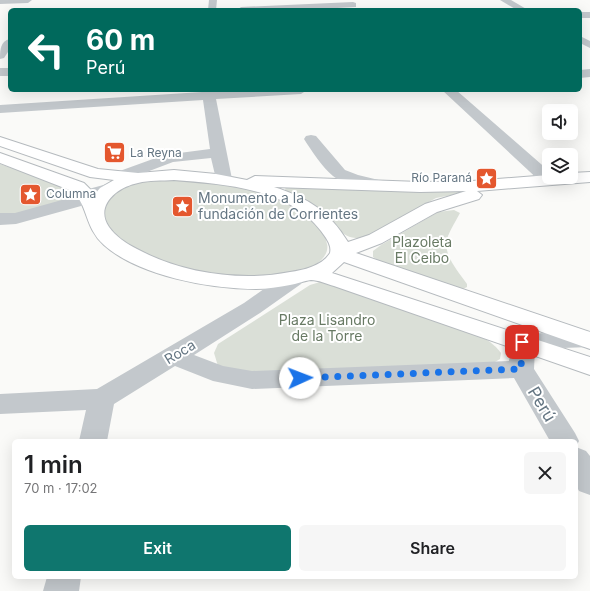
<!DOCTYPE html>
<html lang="en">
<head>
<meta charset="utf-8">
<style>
	:root { --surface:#fff; --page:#f6f6f6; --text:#202124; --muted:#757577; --accent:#0f766e }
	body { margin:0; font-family:Inter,sans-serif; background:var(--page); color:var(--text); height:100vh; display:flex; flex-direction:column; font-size:15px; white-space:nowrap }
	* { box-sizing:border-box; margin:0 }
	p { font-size:13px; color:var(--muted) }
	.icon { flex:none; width:22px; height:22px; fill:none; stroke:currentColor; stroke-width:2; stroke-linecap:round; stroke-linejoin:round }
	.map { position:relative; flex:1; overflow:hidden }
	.sheet { position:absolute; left:12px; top:439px; width:566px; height:140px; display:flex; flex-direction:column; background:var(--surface); border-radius:6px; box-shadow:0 4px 16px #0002 }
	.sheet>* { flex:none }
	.hud { position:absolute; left:8px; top:8px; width:574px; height:84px; border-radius:6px; box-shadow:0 4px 16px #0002; background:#00695c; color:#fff; overflow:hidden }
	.tools { position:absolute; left:542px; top:104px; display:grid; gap:8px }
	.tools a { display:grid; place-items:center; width:36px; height:36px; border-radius:6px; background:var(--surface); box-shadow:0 4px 16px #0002; font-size:20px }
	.pin { position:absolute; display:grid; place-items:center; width:34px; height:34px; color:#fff; margin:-17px; border-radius:8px; box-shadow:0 2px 6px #0006 }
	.me { position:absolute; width:44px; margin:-22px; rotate:88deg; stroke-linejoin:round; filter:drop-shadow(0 0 3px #0008) }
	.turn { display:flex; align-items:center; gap:14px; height:84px; padding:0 12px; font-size:18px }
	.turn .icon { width:52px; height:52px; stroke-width:2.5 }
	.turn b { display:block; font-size:28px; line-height:34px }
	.round { display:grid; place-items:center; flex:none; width:42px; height:42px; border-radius:6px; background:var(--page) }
	.overview { display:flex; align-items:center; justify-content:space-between; height:68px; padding:0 12px }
	h1 { font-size:24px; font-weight:600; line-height:30px }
	.primary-button { display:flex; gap:8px; margin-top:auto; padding:8px 12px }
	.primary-button a { flex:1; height:46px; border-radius:6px; background:var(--accent); color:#fff; font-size:16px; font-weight:600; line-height:46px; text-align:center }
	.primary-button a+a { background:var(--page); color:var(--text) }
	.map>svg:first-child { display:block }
	.green { fill:#dadfd7 }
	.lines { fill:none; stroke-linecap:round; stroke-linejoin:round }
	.major-casing { stroke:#b5babe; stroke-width:2 }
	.minor { fill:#c3c8cc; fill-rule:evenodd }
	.major { fill:#fff; fill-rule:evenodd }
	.route { stroke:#1a73e8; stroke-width:7; stroke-dasharray:0 12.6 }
	.labels { text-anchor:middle; stroke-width:4; stroke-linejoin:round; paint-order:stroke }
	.far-poi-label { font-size:12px; fill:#657683; stroke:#fff; text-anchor:start }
	.poi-label { font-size:14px; fill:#657683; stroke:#fff; text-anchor:start }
	.park-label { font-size:14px; fill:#687a64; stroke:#fff }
	.street-label { font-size:14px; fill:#657683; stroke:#fff }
	.near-street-label { font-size:17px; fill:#657683; stroke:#fff }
</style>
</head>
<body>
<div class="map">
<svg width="590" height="591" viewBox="0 0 590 591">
	<rect width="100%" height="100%" fill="#fafaf8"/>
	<g class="green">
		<polygon points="0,164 66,187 71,190 71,195 68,199 23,213 0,215"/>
		<path d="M174,179C215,182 318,193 327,244C330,257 314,267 303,271C297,273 289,273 282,274C231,280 158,272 118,236C112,231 104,225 103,217C103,212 106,205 107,199C127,183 148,180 174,179Z"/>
		<path d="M286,187L489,188L436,198L365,238C338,241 338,222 319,209C310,202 298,198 288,192L285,190Z"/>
		<path d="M454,210L460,213C456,221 451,228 448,236C441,253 458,271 467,284V287L463,289L379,261L373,257V251L381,245L438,212Z"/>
		<path d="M320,282L330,283L478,335C488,340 494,344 501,353L500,359L495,362L247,377L218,366L214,353L218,344L310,285Z"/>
	</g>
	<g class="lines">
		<defs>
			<path id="major" d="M0,137L98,169L138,173L174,170L216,174L247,180L255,176L420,182L472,181L549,175V177H571V173L590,172V182L477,191L482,195L479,199L437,212L382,243L356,253L590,332V349L344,262L332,273L590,357V375L334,286C327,284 318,280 311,280C304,281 296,284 290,285C279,287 267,289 256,289C210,289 139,276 104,245C84,227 89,206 72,191L0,163V153L84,183L95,194L100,188L114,180L90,177L0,146ZM174,180C223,184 289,188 321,231C326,238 332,245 330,253C322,266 304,270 290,272C241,282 181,273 137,249C127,244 115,236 109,227C94,205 118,187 138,183C149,180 162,181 174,180ZM274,187L420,192L466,191L425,204L369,235L348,242C329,211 308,198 274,187Z"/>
		</defs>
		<use href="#major" class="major-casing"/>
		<g class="minor">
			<polygon points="0,0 32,0 28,3 0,4"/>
			<polygon points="209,0 217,0 216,10 208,10"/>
			<polygon points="500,0 511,0 528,10 517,10"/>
			<polygon points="353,2 356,3 356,7 300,10 237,10 241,7"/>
			<rect x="580" y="12" width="10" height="6"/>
			<polygon points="580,36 590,41 590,48 580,43"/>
			<path d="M10,39V49L4,58L0,59C0,51 0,41 10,39Z"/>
			<rect x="0" y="68" width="10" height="8"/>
			<polygon points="590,69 590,77 580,78 580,70"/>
			<polygon points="202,90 214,90 215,92 307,90 301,94 216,99 232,179 230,183 224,184 218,183 216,179 211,158 173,162 123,181 117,180 115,176 117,172 164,155 210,149 203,100 0,113 0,105 202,92"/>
			<polygon points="442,90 456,90 549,171 549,177 555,177 557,180 555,184 549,185 543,184"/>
			<path d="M311,135L316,136L345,170L358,175L387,182L389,186L387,190C376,192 342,184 333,176C323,168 311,150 304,139L306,136Z"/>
			<polygon points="111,183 117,184 120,188 117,192 93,199 81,206 16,224 0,225 0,213 15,213 69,198 81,191"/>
			<polygon points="293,273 301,274 304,279 301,284 260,313 194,355 223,366 252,371 509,361 511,342 514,336 523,334 590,331 590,347 535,349 534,369 575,433 579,441 576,447 586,451 590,456 590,495 579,491 576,485 576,441 550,441 514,378 252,389 213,381 175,366 114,404 107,441 79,441 86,410 0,414 0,394 97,389 244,303 285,274"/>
			<polygon points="47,577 81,577 79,591 43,591"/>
		</g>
		<use href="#major" class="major"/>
	</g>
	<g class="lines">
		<polyline class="route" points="300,378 521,369 522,342"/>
	</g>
	<defs>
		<symbol id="supermarket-square" viewBox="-11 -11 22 22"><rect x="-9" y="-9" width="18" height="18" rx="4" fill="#e4572e" stroke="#fff"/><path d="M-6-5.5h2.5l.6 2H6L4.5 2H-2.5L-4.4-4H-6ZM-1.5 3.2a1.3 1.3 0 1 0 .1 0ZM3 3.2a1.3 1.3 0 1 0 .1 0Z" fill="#fff"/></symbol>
		<symbol id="sight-square" viewBox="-11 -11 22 22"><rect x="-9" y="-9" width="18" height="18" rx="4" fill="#e4572e" stroke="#fff"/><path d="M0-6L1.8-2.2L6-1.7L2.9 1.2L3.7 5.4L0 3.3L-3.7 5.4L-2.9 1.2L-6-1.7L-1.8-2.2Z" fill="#fff"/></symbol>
	</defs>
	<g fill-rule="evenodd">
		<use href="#supermarket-square" x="102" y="140" width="25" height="25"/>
		<use href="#sight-square" x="474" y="166" width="25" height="25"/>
		<use href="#sight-square" x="18" y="182" width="25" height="25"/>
		<use href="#sight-square" x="170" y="194" width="25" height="25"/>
	</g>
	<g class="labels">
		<g class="far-poi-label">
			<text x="130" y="157">La Reyna</text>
			<text x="472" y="182" text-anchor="end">Río Paraná</text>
			<text x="46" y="198">Columna</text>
		</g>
		<g class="poi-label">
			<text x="198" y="203">Monumento a la<tspan x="198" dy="16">fundación de Corrientes</tspan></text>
		</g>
		<g class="park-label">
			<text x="422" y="247">Plazoleta<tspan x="422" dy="16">El Ceibo</tspan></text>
			<text x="327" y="325">Plaza Lisandro<tspan x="327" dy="16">de la Torre</tspan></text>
		</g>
		<g class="street-label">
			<text transform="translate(180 352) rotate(-31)" y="5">Roca</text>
		</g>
		<g class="near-street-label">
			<text transform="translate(542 404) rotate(59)" y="6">Perú</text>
		</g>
	</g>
</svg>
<div class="tools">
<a><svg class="icon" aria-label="sound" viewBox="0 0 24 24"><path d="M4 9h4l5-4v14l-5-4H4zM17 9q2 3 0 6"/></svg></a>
<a><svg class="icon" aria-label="layers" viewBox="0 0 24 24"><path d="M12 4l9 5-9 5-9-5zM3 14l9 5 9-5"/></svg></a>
</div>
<div class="pin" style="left:522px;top:342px;background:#d93025"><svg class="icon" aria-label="arrive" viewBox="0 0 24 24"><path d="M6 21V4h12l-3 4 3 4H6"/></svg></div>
<svg class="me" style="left:300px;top:378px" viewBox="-20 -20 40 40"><circle r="19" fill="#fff"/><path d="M0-13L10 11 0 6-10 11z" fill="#1a73e8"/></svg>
<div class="hud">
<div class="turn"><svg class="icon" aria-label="left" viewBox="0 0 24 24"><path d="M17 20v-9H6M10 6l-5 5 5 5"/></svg><div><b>60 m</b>Perú</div></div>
</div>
<section class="sheet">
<div class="overview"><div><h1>1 min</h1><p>70 m · 17:02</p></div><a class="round"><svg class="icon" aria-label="close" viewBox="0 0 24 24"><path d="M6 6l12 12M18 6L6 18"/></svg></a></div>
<div class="primary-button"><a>Exit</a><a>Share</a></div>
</section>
</div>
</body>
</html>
